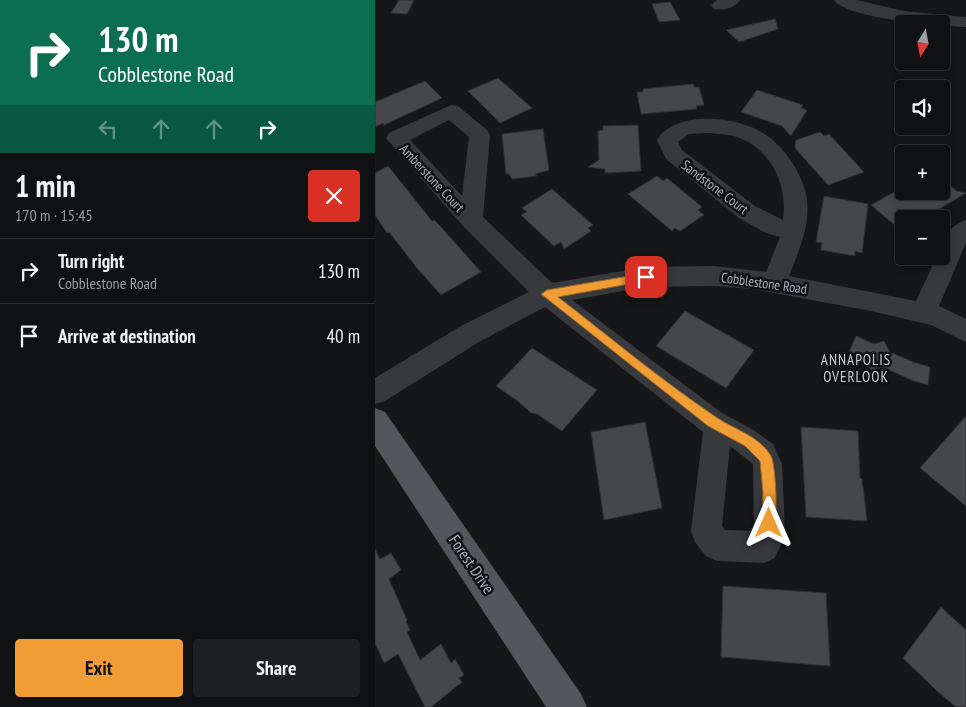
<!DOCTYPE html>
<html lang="en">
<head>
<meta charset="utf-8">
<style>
	:root { --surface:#101112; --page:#1e1f20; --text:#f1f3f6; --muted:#9c9d9f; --line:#303132; --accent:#f09d36 }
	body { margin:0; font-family:"PT Sans Narrow",sans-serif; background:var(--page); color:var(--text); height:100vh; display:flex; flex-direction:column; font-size:19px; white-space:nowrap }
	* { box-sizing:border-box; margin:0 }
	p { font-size:16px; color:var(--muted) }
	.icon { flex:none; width:28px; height:28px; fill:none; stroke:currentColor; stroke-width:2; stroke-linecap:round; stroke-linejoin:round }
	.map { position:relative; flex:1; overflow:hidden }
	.panel { display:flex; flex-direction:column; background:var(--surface); width:375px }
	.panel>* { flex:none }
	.banner { background:#0b6e4f; color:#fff; overflow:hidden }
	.needle { width:32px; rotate:191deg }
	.tools { position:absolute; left:520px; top:15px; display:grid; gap:10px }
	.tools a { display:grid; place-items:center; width:55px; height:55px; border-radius:5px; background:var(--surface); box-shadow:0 2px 8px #0003,0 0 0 1px var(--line); font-size:25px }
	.pin { position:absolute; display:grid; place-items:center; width:42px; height:42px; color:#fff; margin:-21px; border-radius:10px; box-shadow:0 2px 8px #0006 }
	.me { position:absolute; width:55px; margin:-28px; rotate:0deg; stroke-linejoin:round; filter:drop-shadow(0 0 4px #0008) }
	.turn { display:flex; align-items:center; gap:18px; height:105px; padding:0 15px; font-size:22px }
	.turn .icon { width:65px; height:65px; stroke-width:2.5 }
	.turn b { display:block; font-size:35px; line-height:42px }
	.lanes { display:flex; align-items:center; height:48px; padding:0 15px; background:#0003; justify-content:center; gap:25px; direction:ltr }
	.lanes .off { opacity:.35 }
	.round { display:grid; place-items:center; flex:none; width:52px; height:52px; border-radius:5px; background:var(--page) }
	.overview { display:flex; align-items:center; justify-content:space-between; height:85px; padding:0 15px }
	h1 { font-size:30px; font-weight:600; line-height:38px }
	.cta { display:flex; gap:10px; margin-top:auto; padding:10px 15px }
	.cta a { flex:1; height:58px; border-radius:5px; background:var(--accent); color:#111; font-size:20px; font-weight:600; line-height:58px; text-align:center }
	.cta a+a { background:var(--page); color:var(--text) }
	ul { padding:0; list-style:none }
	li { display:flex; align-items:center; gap:15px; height:65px; padding:0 15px; border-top:1px solid var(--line) }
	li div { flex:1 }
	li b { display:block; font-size:19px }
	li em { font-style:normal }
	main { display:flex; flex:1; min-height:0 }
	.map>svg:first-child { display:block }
	.building { fill:#45474b; stroke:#303134 }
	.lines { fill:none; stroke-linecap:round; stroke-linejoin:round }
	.minor { fill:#37393d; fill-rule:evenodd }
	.major { fill:#53565c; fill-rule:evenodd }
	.route { fill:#f09d36; stroke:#9c6623 }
	.labels { text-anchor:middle; stroke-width:5; stroke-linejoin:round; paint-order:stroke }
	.street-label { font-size:14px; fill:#a8afb8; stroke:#111213 }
	.neighbourhood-label { font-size:15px; letter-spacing:1px; fill:#c9ced4; stroke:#111213 }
	.near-street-label { font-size:16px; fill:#a8afb8; stroke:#111213 }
</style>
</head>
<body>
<main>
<section class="panel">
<div class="banner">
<div class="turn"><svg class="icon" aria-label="right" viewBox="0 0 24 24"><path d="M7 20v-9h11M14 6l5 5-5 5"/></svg><div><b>130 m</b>Cobblestone Road</div></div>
<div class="lanes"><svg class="icon off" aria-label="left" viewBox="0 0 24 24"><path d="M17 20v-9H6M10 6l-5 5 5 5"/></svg><svg class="icon off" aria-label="ahead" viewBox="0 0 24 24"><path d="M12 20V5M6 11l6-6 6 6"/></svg><svg class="icon off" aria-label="ahead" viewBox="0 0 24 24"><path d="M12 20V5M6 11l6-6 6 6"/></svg><svg class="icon" aria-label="right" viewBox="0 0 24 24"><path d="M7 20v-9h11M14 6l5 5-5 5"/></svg></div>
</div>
<div class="overview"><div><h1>1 min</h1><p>170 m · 15:45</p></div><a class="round" style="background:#d93025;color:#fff"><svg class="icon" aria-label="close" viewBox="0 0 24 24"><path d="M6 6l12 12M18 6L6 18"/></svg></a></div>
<ul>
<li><svg class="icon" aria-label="right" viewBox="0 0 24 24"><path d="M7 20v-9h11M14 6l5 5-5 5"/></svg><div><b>Turn right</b><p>Cobblestone Road</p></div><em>130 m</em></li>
<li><svg class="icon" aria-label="arrive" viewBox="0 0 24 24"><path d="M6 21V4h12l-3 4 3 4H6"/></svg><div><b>Arrive at destination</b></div><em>40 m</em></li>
</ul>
<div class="cta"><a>Exit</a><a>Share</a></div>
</section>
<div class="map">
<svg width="591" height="707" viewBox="0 0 591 707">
	<rect width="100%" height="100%" fill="#161718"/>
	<g class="building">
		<polygon points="24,0 39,0 32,14 16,13"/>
		<polygon points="295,2 305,20 284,22 277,4"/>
		<polygon points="400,19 403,29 364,42 351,30"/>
		<polygon points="123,78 157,108 125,123 93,91"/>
		<polygon points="50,81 67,98 9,125 8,123 0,127 0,102"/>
		<polygon points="318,84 319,87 324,87 329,105 321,106 322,109 266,114 262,92 268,92 268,89"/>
		<polygon points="382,90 428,105 426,108 432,110 416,136 407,126 366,112"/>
		<polygon points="263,125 266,171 230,173 230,169 213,167 224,160 223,131 228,130 228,126"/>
		<polygon points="168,129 174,170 160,174 162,176 137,179 134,174 131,174 127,134"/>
		<polygon points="445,132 449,136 454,134 489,172 453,185 420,148 421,140"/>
		<polygon points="13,166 57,221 59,220 67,228 106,272 66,295 42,268 14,232 12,233 0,215 0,173"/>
		<polygon points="282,176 288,181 292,178 304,188 327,207 323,210 329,215 305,231 300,228 297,231 253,194"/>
		<polygon points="566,179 582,191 591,193 547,219 529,219 529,233 496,205 521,191 566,191"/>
		<polygon points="177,189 218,225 213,228 216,231 189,249 186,242 179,246 146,215 152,212 147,208"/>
		<polygon points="449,196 493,204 487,253 480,251 480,256 446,250 447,243 441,242"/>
		<polygon points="310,311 379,350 351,388 281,346"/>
		<polygon points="481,336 499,344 509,341 515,352 538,362 555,367 553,385 536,380 508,367 496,370 491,359 474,352"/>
		<polygon points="157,348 222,390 187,431 162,414 156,413 144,402 121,386"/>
		<polygon points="591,416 591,506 545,468"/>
		<polygon points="270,422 287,508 229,520 216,432"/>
		<polygon points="426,427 483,431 485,478 487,479 487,485 488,486 492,521 431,517"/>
		<polygon points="0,549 5,559 16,553 26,570 14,579 32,620 31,621 35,630 32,632 45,660 66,644 76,663 80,659 89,675 84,678 87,682 56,707 50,707 23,654 9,663 0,643"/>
		<polygon points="348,586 451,593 455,666 346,657"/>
		<polygon points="566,607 591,630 591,707 581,707 562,691 528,658"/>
	</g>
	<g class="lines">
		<g class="minor">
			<path d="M342,0H365C360,8 348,11 339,9L336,5Z"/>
			<path d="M459,0H482L528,11L591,17V27C569,26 471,19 459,0Z"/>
			<path d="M76,105L83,106L112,130L115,135L108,217L177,283L271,267L339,266L391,272L405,237L391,233L364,218L291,159L282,140C300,109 365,116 391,135C410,148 426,172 431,194C437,222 424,251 414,276L541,301L562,256H566C566,239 574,226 591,220V243L564,306L591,319V342L556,325L496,311L378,289L339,286L271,287L197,300L347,413L377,429L398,444L407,464L410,531L409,538L400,558L389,563L342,561L331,556L320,542L316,531L328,432L170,307L104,342L10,401L0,404V378L86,326L154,292L88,226L11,138L14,133ZM74,120L94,137L87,196L35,140ZM332,133C344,134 356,134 367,139C398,152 413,189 408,220L380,206L307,150L303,142L314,134ZM355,446L378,464L379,531L350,530L347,526Z"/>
		</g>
		<polygon class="major" points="0,408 10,412 206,694 212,707 171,707 0,446"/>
	</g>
	<path class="route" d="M271,273L276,277L271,281L183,297C235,337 286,380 341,417C358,429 385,436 396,456C401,466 403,518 399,528L394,530L389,528L387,523L388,493L385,461L370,446L333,426L166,294L172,290Z"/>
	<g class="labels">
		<g class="street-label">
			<text transform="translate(57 178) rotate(47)" y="5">Amberstone Court</text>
			<text transform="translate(340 187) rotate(37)" y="5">Sandstone Court</text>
			<text transform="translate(389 283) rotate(8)" y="5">Cobblestone Road</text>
		</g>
		<g class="neighbourhood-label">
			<text x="481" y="365">ANNAPOLIS<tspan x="481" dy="17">OVERLOOK</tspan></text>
		</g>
		<g class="near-street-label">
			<text transform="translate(97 564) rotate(56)" y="6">Forest Drive</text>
		</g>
	</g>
</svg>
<div class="tools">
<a><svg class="needle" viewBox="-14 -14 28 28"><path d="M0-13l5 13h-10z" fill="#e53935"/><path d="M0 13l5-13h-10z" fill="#9c9d9f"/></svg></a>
<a><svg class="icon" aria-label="sound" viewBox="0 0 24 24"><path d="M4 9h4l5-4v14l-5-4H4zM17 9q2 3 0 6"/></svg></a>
<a>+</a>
<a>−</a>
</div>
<div class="pin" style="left:271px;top:277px;background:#d93025"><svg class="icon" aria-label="arrive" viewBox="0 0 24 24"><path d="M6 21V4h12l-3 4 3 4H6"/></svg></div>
<svg class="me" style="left:394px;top:523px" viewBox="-20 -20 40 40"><path d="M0-17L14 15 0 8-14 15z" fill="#f09d36" stroke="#fff" stroke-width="4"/></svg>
</div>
</main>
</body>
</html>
